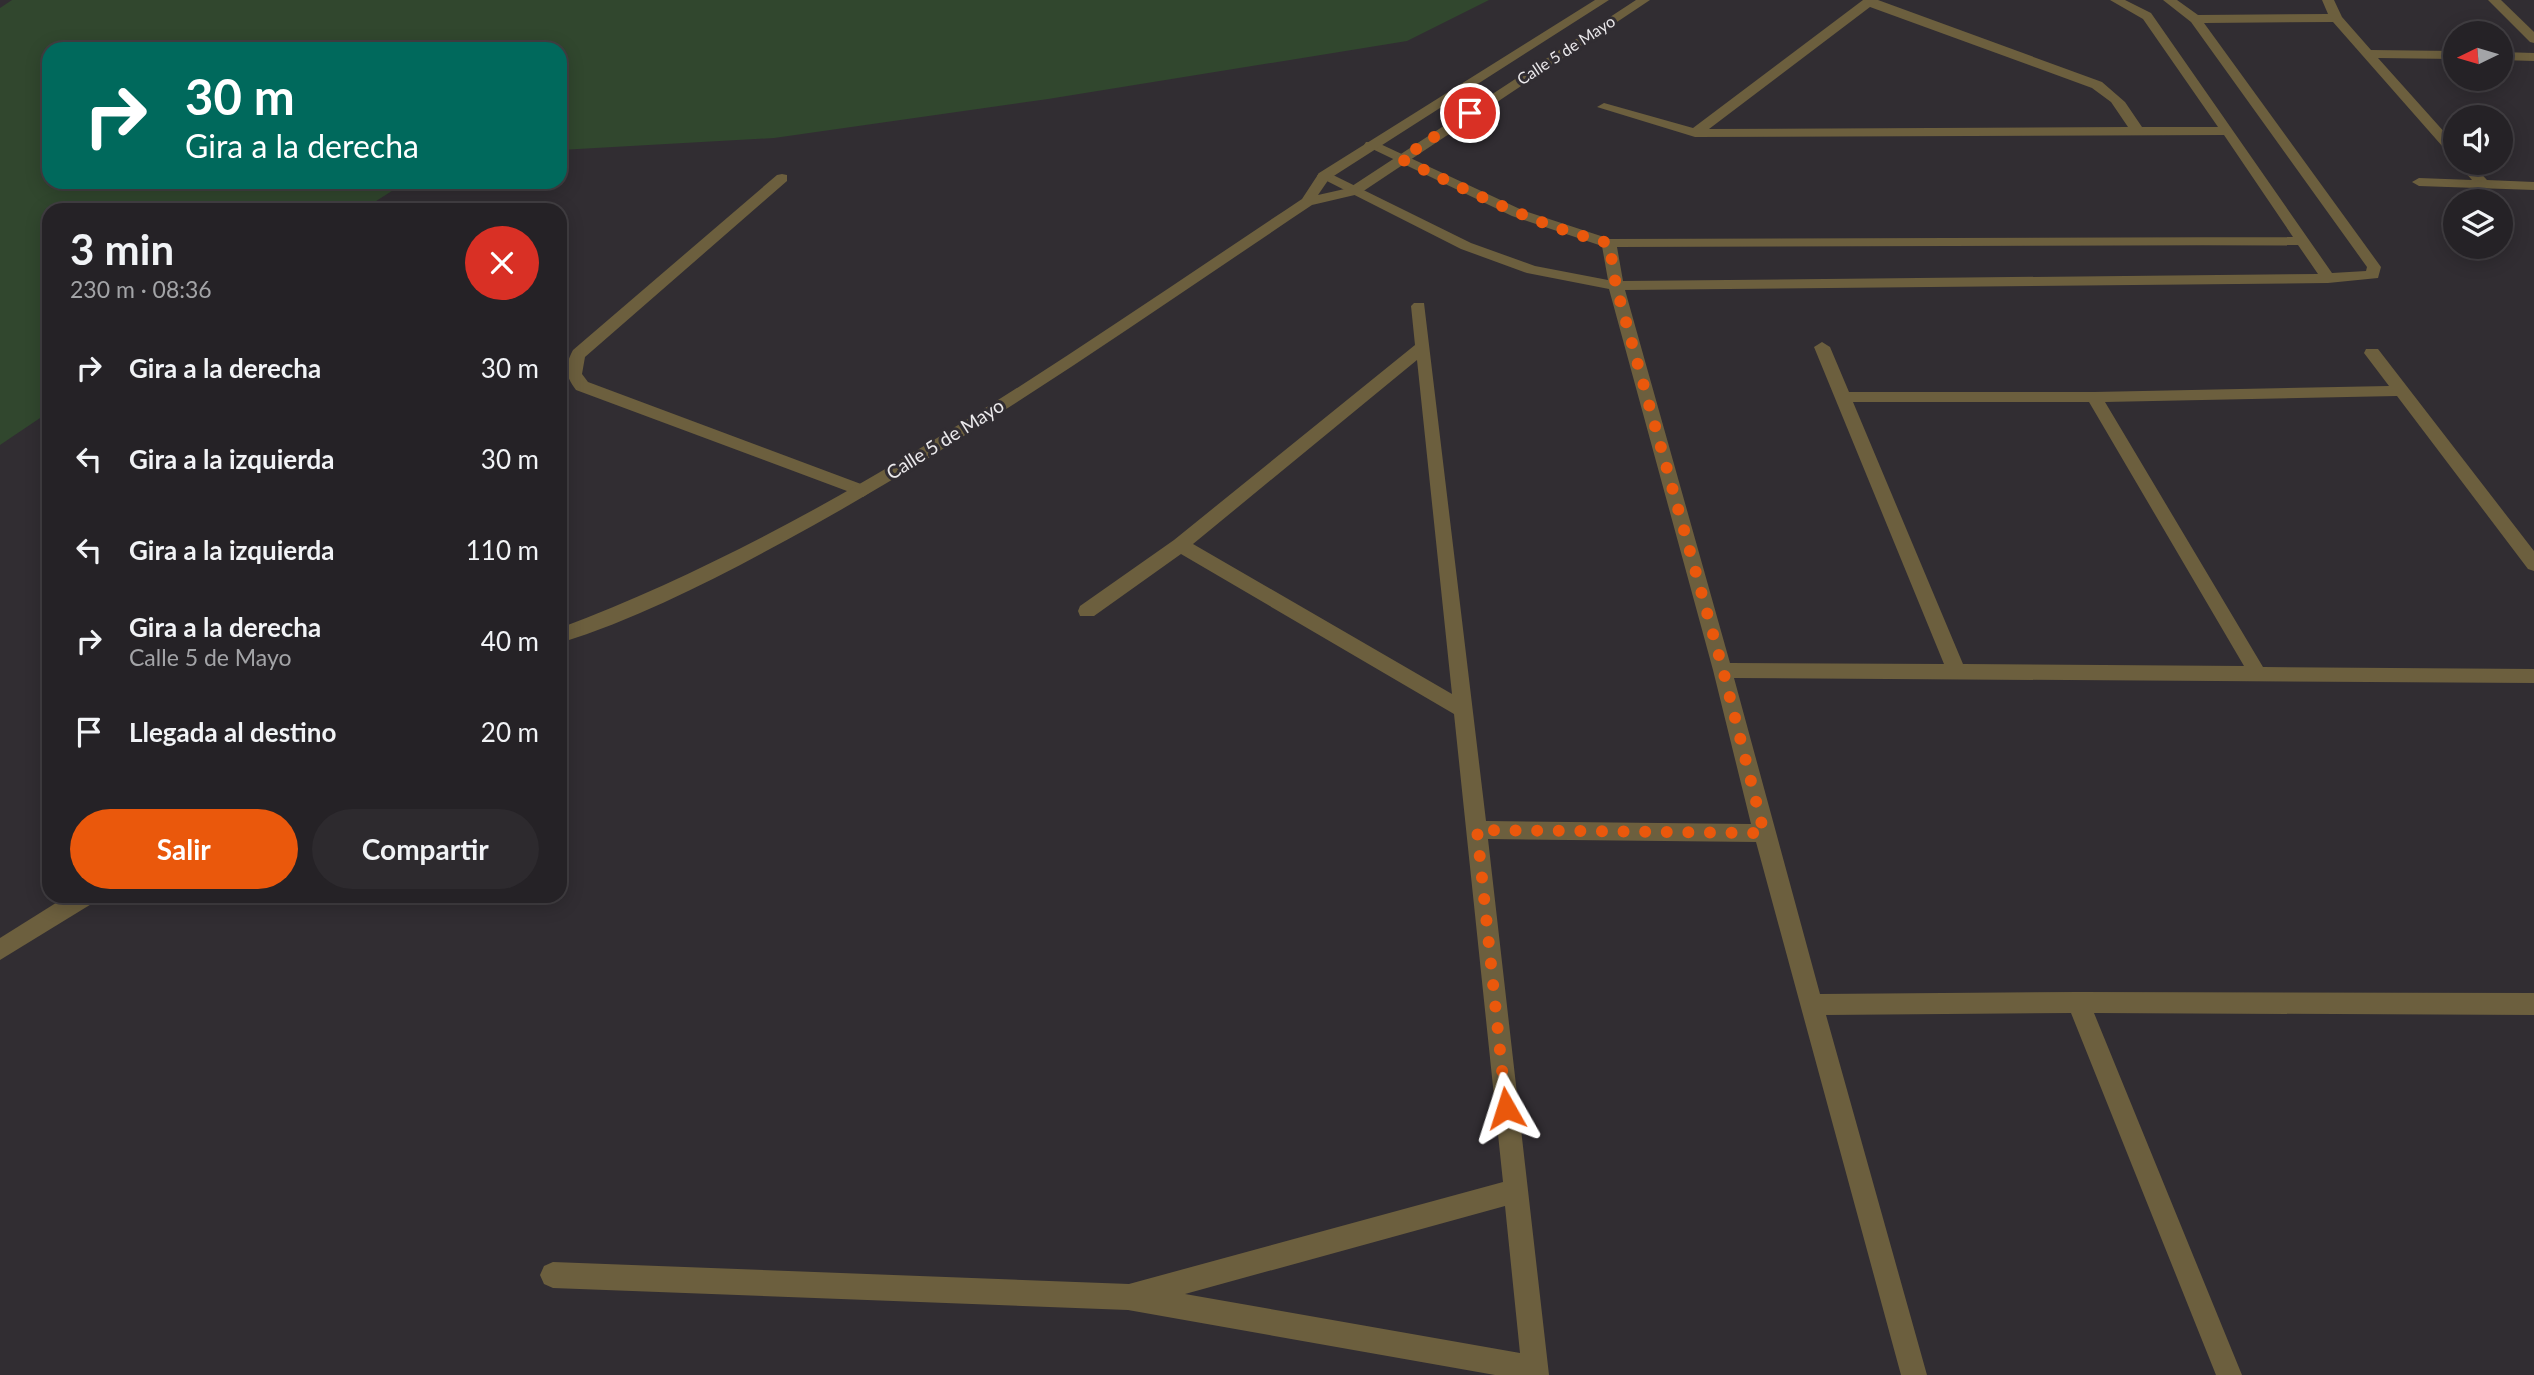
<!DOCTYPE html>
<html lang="es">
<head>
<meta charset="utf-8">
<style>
	:root { --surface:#252226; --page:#2d2a2e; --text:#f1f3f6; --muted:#a3a4a7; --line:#423f43; --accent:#ea580c }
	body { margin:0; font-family:Lato,sans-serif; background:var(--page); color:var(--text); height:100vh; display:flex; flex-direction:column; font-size:26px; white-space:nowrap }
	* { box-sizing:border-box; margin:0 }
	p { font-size:23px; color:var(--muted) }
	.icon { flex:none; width:38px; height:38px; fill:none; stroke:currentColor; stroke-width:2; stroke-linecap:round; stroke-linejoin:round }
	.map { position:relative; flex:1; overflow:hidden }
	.side { position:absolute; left:42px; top:203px; width:525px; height:700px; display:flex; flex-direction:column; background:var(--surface); border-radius:21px; box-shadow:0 4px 18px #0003,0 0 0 2px var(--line) }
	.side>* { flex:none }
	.guide { position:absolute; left:42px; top:42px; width:525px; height:147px; border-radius:21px; box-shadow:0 4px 18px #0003,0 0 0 2px var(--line); background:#00695c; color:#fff; overflow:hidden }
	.needle { width:46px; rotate:265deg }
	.controls { position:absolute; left:2443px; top:21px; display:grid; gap:14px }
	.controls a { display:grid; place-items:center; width:70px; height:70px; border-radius:50%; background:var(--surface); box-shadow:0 4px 18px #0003,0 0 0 2px var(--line); font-size:35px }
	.pin { position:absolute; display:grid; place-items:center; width:60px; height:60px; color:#fff; margin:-30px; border:4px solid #fff; border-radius:50%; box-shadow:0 2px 7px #0007 }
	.me { position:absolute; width:77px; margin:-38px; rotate:354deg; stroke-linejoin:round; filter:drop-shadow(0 0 5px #0008) }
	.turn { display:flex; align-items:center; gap:24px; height:147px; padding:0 28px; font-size:32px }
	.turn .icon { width:91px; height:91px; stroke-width:2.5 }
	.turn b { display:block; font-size:49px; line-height:60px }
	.round { display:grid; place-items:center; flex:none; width:74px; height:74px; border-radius:37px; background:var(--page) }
	.overview { display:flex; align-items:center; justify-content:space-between; height:119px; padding:0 28px }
	h1 { font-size:42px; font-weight:700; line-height:52px }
	.button { display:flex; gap:14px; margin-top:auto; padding:14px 28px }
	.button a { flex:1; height:80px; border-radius:42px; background:var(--accent); color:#fff; font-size:28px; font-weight:700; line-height:80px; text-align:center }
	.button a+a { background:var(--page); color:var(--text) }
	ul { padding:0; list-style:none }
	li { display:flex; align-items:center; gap:21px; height:91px; padding:0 28px }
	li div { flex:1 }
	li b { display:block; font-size:26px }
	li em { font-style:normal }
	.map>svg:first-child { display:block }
	.green { fill:#31472e }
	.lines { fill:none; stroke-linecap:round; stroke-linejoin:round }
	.minor { fill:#6c5f3e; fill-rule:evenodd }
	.tertiary { fill:#6c5f3e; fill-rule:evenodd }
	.route { stroke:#ea580c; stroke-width:12; stroke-dasharray:0 21.6 }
	.labels { text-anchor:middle; stroke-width:6; stroke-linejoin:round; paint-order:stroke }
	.far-street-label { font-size:16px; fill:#ebe9ec; stroke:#312d32 }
	.street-label { font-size:19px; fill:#ebe9ec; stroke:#312d32 }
</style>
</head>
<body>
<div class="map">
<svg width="2534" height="1375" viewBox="0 0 2534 1375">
	<rect width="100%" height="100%" fill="#312d32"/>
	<polygon class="green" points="12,0 1489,0 1407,41 1048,99 774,138 560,150 560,49 49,49 49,182 406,182 362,210 49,210 49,412 0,445 0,8"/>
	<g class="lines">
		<g class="minor">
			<path d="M1863,0H1878L2102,82L2125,102L2142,127H2218L2143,19L2110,0H2125L2151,13L2332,273L2366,271L2367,267L2191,22L2163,0H2177L2198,15L2328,14L2322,0H2334L2342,17L2371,50L2455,51V59L2378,58L2455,144V156L2450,155L2333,22L2204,23L2381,267L2378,278L2328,283L1625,290L1730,663L1944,664L1814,347L1822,342L1830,347L1849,392H2094L2389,386L2364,353L2366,349H2378L2534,551V571L2528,569L2397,396L2105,402L2263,667L2534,669V683L1734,678L1820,994L2078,992L2534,993V1015L2094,1013L2242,1375H2216L2071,1013L1826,1015L1927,1375H1901L1756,842L1488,839L1549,1375H1495L1128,1310L553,1288L544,1284L540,1275L544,1266L553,1262L1129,1284L1503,1182L1454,714L1181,554L1094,616H1080L1078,611L1080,606L1174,540L1415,345L1411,306L1414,303H1424L1486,821L1751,824L1713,670L1609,289L1527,273L1461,249L1317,176L1319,173H1329L1471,243L1535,266L1608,280L1602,246L1512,216L1364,145L1366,142H1376L1522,210L1610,239L2293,237L2224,135L1695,137L1597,107L1604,103L1693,128ZM1870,7L2092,88L2111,102L2128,127L1709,129ZM2298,245L2318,274L1623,281L1617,247ZM1417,360L1452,694L1193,544ZM1853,402H2089L2244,666L1963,664ZM1505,1206L1520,1353L1185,1294Z"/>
			<polygon points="2488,0 2501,0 2534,32 2534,43 2530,42"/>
			<polygon points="2501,52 2534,53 2534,61 2501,60"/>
			<polygon points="2457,163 2471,163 2487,180 2534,182 2534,190 2419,186 2412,182 2419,178 2472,180"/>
			<path d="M782,174L787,175V181L585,357L582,374L588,382L869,487L872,491L863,497L576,390C565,375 564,367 573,350L777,175Z"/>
		</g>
		<g class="tertiary">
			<path d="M1595,0H1609L1329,179L1318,195L1349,188L1636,0H1650L1359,194L1312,205C1148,315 986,429 814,525C732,570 649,615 560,643V628C828,527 1064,357 1302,199L1319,173Z"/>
			<polygon points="67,896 96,896 93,903 0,960 0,938"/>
		</g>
	</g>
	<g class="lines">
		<path class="route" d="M1470,113L1401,159C1470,191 1534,225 1609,243L1616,286L1723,670L1764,833L1477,830L1506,1108"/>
	</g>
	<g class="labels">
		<g class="far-street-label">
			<text transform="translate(1566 50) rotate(-33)" y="6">Calle 5 de Mayo</text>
		</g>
		<g class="street-label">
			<text transform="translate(945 439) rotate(-32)" y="7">Calle 5 de Mayo</text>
		</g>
	</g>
</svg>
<div class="controls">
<a><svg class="needle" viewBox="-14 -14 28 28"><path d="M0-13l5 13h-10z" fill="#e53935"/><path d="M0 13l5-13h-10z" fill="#a3a4a7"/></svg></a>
<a><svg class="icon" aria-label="sound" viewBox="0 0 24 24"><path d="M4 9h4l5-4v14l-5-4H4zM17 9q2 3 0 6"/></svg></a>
<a><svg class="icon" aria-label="layers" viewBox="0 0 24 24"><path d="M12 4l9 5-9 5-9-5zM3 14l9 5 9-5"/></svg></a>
</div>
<div class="pin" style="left:1470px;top:113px;background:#d93025"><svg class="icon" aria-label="arrive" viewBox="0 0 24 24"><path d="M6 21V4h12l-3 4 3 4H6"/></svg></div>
<svg class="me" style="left:1506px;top:1108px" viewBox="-20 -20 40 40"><path d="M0-17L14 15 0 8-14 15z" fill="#ea580c" stroke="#fff" stroke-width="4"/></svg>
<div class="guide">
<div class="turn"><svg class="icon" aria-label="right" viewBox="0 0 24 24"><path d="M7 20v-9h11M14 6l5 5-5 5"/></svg><div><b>30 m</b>Gira a la derecha</div></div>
</div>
<section class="side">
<div class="overview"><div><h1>3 min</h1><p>230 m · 08:36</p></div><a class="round" style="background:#d93025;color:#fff"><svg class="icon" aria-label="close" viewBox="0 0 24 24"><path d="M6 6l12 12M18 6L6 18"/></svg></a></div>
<ul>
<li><svg class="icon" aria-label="right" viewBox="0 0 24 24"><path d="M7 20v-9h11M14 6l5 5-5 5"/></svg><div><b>Gira a la derecha</b></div><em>30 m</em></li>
<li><svg class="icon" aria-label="left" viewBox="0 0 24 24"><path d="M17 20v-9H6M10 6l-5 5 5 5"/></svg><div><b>Gira a la izquierda</b></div><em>30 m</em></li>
<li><svg class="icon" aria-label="left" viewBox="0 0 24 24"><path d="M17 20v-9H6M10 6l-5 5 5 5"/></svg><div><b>Gira a la izquierda</b></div><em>110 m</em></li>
<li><svg class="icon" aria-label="right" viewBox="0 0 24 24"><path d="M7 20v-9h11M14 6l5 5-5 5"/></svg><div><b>Gira a la derecha</b><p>Calle 5 de Mayo</p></div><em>40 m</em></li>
<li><svg class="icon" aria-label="arrive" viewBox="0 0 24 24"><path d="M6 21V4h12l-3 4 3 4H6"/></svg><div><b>Llegada al destino</b></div><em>20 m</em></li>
</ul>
<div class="button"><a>Salir</a><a>Compartir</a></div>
</section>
</div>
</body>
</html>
